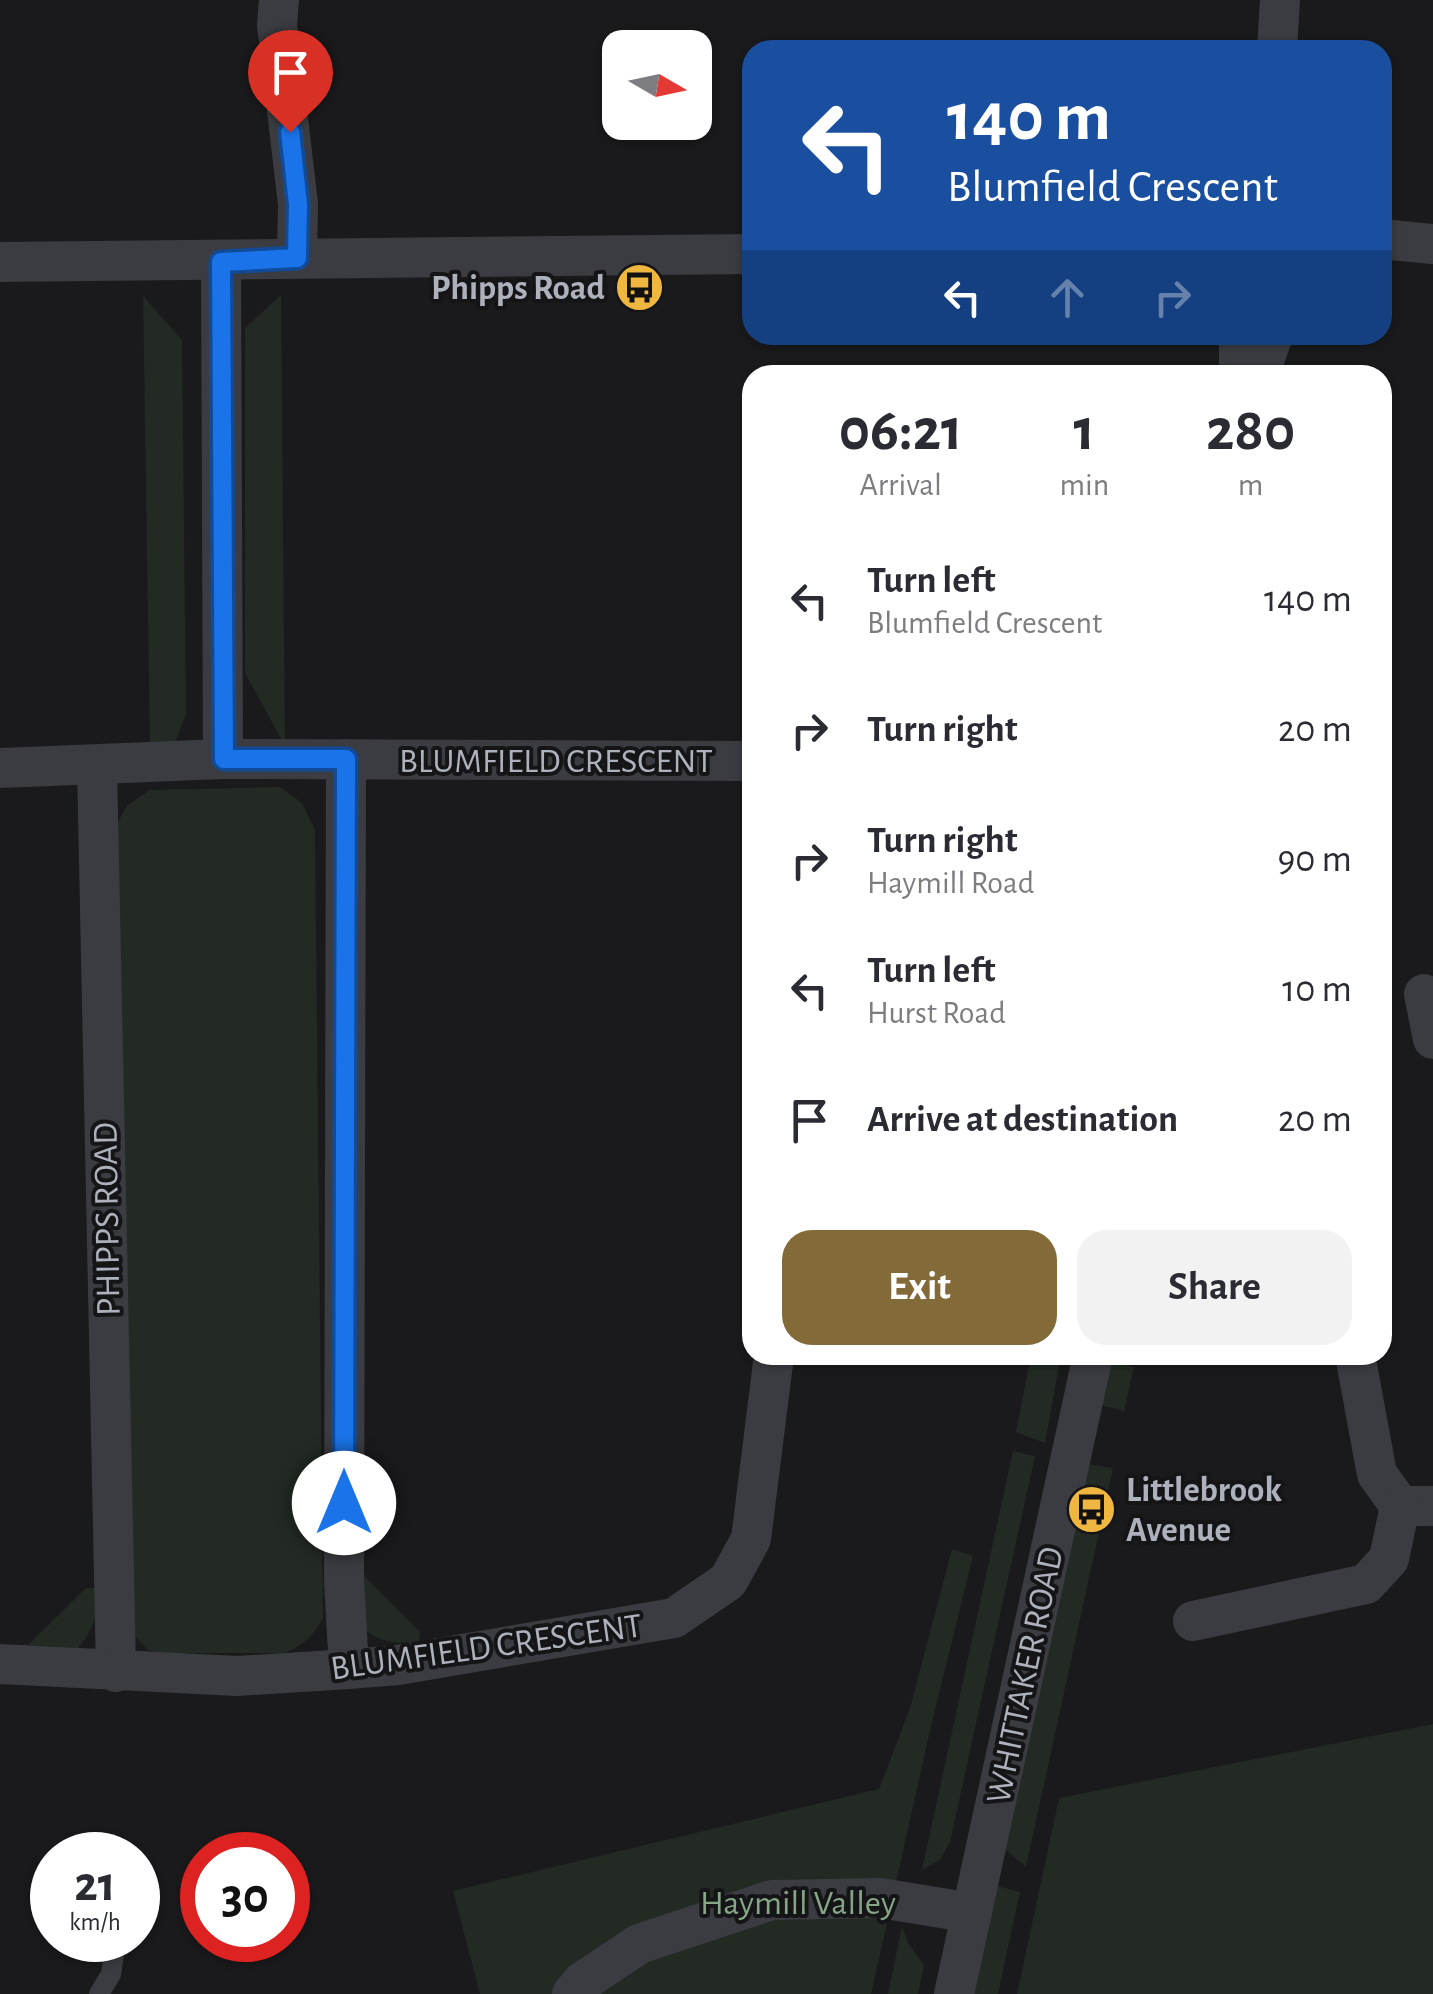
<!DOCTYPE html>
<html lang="en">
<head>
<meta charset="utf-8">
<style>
	:root { --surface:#fff; --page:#f2f2f3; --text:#2b2b33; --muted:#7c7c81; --accent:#836a39 }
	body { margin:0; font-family:"Alegreya Sans",sans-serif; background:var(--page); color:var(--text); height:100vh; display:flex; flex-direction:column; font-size:38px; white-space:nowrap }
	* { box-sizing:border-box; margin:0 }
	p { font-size:32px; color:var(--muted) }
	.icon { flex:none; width:55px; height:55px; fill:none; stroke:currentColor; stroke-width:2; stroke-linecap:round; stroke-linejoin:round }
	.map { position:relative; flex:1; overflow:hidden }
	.drawer { position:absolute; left:742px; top:365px; width:650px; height:1000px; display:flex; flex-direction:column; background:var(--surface); border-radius:30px; box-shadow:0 2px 8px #0004 }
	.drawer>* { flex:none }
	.guide { position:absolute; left:742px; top:40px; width:650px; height:305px; border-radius:30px; box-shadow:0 2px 8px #0004; background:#1a4fa0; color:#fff; overflow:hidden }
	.needle { width:65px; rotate:99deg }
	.fabs { position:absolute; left:602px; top:30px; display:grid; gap:20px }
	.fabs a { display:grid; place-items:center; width:110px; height:110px; border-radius:20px; background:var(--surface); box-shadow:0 2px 8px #0004; font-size:50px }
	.speed { position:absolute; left:30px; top:1832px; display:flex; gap:20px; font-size:50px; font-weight:700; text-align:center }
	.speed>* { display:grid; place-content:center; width:130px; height:130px; border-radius:50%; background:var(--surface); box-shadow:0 2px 8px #0004; line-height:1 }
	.speed small { font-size:25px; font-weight:400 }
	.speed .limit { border:15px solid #d22; background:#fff; color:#111 }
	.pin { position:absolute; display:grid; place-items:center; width:85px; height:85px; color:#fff; margin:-102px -42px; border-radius:50% 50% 50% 0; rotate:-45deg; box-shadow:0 0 10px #0007 }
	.pin .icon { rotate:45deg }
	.me { position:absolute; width:110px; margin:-55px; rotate:0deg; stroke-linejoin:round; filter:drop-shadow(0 0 8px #0008) }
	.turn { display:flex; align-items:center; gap:35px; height:210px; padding:0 40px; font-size:45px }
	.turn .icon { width:130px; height:130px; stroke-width:2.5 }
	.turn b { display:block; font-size:70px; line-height:85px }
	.lanes { display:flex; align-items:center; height:95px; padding:0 40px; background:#0003; justify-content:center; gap:50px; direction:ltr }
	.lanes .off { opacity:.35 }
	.eta { display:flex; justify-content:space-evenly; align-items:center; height:170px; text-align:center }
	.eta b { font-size:60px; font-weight:700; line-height:70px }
	.primary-button { display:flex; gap:20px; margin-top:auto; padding:20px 40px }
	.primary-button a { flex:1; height:115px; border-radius:30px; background:var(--accent); color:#fff; font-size:40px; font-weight:700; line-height:115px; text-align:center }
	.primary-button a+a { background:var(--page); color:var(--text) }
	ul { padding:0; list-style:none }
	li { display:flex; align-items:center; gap:30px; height:130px; padding:0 40px }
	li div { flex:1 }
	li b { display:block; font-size:38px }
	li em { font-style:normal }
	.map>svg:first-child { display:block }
	.green { fill:#222a23 }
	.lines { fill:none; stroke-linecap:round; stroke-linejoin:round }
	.service { stroke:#3b3c41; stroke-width:20 }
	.minor { stroke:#3b3c41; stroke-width:40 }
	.route-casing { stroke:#114b97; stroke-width:25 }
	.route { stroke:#1a73e8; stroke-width:18 }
	.labels { text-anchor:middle; stroke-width:8; stroke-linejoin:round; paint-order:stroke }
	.poi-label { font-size:35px; font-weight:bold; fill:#adb1bb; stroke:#151517; text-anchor:end }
	.street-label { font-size:35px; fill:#adb1bb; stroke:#151517 }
	.park-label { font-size:35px; fill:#85a687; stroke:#151517 }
</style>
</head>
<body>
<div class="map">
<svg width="1433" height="1994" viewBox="0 0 1433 1994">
	<rect width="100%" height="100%" fill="#1a1a1c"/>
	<g class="green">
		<polygon points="281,295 285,746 245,673 245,328"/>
		<polygon points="143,296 182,340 186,714 173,749 150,748"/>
		<path d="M280,787L302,803L315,830L323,1618C313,1636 303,1645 285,1653H161L148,1650L124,1625L116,825L127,806L149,790Z"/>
		<polygon points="1031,1355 1061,1355 1045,1443 1016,1432"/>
		<polygon points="1104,1360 1134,1367 1124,1411 1097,1404"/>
		<polygon points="1013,1451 1035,1456 950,1842 940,1860 922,1870"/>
		<polygon points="1086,1464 1113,1468 1026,1867 999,1844"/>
		<polygon points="952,1549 973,1556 932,1722 871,1994 480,1994 453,1891 879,1789 910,1708"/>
		<path d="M357,1569L420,1632L419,1642C396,1645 380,1642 361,1627Z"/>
		<path d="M86,1588H96C98,1613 95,1628 78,1648L28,1645Z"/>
		<polygon points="1433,1724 1433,1994 1017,1994 1059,1798"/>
		<polygon points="993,1885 1020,1892 998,1994 969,1994"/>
		<polygon points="902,1926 908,1943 924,1965 918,1994 888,1994"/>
	</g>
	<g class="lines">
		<polyline class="service" points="99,1994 111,1974 116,1940"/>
		<g class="minor">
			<polyline points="279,0 277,25 298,204 297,258"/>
			<polyline points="1277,50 1280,0"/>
			<polyline points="1382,239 1433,244"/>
			<polyline points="0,262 752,254"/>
			<polyline points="221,262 223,759"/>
			<polyline points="1239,335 1239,375"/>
			<polyline points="1259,375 1273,335"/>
			<polyline points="346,759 344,1581 349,1669"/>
			<polyline points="97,766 116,1672"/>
			<polyline points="0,768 223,759 752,761"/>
			<polyline points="1424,994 1433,1039"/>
			<polyline points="1355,1355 1377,1474 1400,1506 1433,1506"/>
			<polyline points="1193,1621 1366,1584 1389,1559 1400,1506"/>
			<polyline points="0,1664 237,1676 349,1669 398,1665 674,1618 728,1581 751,1539 774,1355"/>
			<polyline points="572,1994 582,1982 639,1944 772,1900 880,1898 972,1913"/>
			<polyline points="954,1994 1093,1355"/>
		</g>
	</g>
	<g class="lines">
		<defs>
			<polyline id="route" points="290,132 298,204 297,258 221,262 224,759 346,759 344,1503"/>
		</defs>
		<use href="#route" class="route-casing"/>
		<use href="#route" class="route"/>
	</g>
	<defs>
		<symbol id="bus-disc" viewBox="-11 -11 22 22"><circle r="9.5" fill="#efb740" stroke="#151517"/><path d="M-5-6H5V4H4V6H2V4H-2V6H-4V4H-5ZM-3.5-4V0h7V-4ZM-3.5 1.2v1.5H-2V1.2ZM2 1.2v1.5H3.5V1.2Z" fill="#111"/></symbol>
	</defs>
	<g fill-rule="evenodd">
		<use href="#bus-disc" x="612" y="260" width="55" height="55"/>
		<use href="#bus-disc" x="1064" y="1482" width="55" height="55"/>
	</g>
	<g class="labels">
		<g class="poi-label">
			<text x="605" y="299">Phipps Road</text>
			<text x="1126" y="1501" text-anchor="start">Littlebrook<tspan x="1126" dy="40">Avenue</tspan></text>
		</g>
		<g class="street-label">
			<text x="556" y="772">BLUMFIELD CRESCENT</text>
			<text transform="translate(106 1219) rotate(-91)" y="12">PHIPPS ROAD</text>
			<text transform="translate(486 1646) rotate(-8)" y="12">BLUMFIELD CRESCENT</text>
			<text transform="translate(1024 1675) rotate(-78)" y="12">WHITTAKER ROAD</text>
		</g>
		<g class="park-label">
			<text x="798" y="1914">Haymill Valley</text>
		</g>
	</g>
</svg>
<div class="fabs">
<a><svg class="needle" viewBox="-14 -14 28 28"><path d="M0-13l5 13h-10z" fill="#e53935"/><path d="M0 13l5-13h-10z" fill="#7c7c81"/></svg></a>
</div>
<div class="speed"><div>21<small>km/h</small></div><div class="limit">30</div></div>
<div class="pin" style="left:290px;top:132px;background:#d93025"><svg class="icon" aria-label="arrive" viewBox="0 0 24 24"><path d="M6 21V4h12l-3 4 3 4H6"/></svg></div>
<svg class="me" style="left:344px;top:1503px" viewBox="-20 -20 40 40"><circle r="19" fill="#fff"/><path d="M0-13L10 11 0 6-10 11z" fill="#1a73e8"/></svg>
<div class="guide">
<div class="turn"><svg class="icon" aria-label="left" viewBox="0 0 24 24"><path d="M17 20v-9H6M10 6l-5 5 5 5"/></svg><div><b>140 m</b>Blumfield Crescent</div></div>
<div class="lanes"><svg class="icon" aria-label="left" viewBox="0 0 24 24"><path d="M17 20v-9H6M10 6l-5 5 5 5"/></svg><svg class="icon off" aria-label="ahead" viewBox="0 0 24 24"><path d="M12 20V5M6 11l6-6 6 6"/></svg><svg class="icon off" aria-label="right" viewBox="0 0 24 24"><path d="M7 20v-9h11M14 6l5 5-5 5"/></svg></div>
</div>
<section class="drawer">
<div class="eta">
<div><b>06:21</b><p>Arrival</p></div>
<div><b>1</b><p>min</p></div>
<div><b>280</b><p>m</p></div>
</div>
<ul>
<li><svg class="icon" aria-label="left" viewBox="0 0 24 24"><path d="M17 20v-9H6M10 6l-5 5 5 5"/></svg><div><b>Turn left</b><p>Blumfield Crescent</p></div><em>140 m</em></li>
<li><svg class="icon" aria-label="right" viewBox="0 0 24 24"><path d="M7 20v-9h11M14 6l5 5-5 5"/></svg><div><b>Turn right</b></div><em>20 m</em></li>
<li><svg class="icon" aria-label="right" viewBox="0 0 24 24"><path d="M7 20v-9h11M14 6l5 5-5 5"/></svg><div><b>Turn right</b><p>Haymill Road</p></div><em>90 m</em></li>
<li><svg class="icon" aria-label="left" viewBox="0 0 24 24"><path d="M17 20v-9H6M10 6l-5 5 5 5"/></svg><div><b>Turn left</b><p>Hurst Road</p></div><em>10 m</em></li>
<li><svg class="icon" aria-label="arrive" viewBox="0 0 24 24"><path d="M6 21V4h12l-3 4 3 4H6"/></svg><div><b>Arrive at destination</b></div><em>20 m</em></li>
</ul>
<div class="primary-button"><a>Exit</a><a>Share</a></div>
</section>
</div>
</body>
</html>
